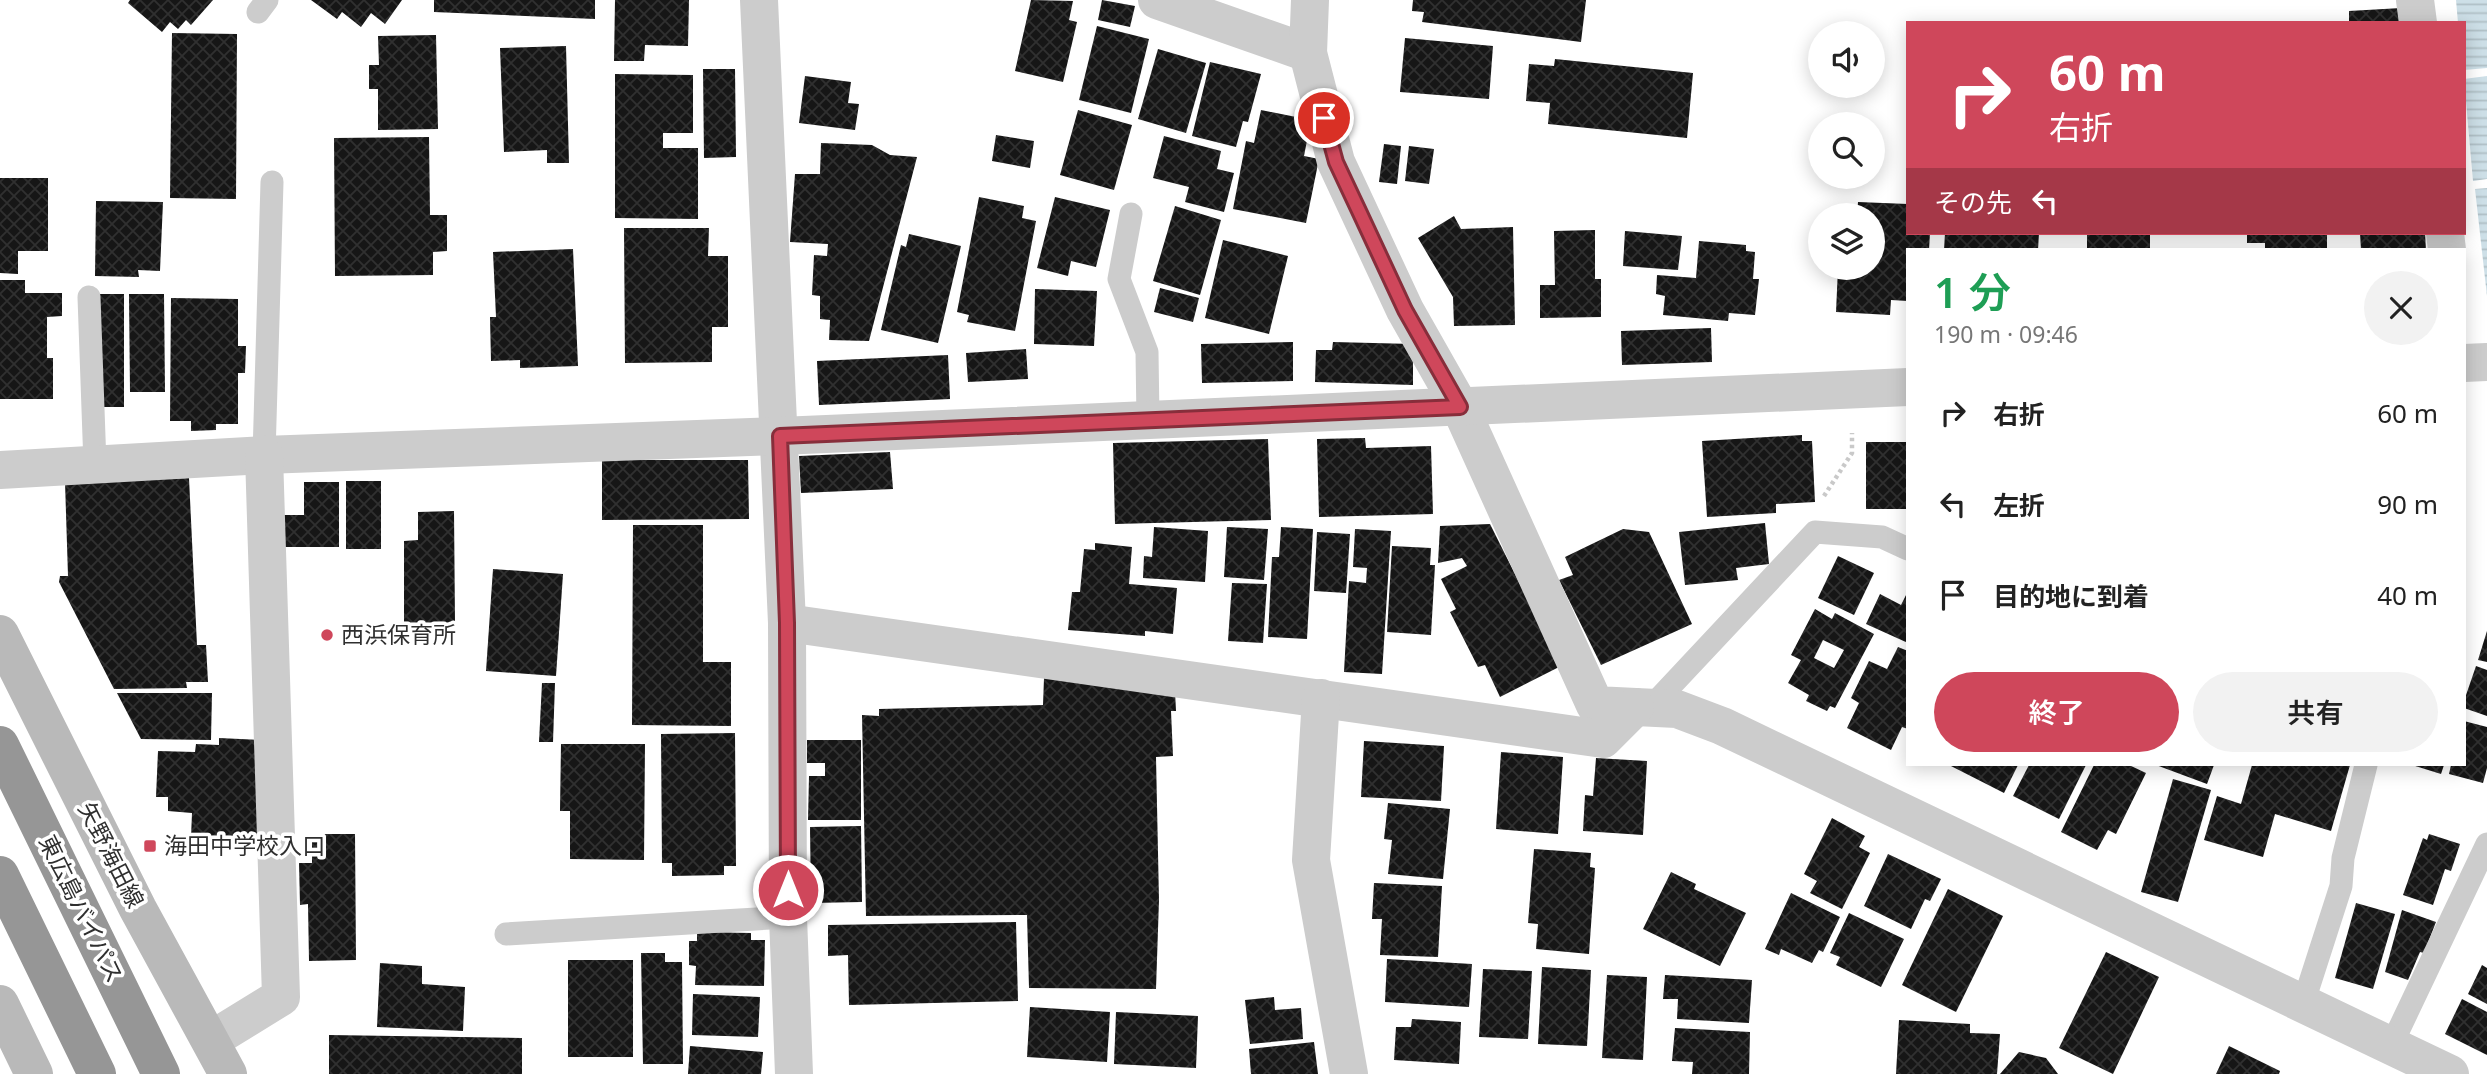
<!DOCTYPE html>
<html lang="ja">
<head>
<meta charset="utf-8">
<style>
	:root { --surface:#fff; --page:#f2f2f2; --text:#222; --muted:#767676; --accent:#cf475b }
	body { margin:0; font-family:"Noto Sans","Noto Sans JP",sans-serif; background:var(--page); color:var(--text); height:100vh; display:flex; flex-direction:column; font-size:26px; white-space:nowrap }
	* { box-sizing:border-box; margin:0 }
	p { font-size:23px; color:var(--muted) }
	.icon { flex:none; width:38px; height:38px; fill:none; stroke:currentColor; stroke-width:2; stroke-linecap:round; stroke-linejoin:round }
	.map { position:relative; flex:1; overflow:hidden }
	.side { position:absolute; left:1906px; top:248px; width:560px; height:518px; display:flex; flex-direction:column; background:var(--surface); border-radius:0px; box-shadow:0 4px 18px #0003 }
	.side>* { flex:none }
	.top-card { position:absolute; left:1906px; top:21px; width:560px; height:214px; border-radius:0px; box-shadow:0 4px 18px #0003; background:#cf475b; color:#fff; overflow:hidden }
	.controls { position:absolute; left:1808px; top:21px; display:grid; gap:14px }
	.controls a { display:grid; place-items:center; width:77px; height:77px; border-radius:50%; background:var(--surface); box-shadow:0 4px 18px #0003; font-size:35px }
	.pin { position:absolute; display:grid; place-items:center; width:60px; height:60px; color:#fff; margin:-30px; border:4px solid #fff; border-radius:50%; box-shadow:0 2px 7px #0007 }
	.me { position:absolute; width:77px; margin:-38px; rotate:0deg; stroke-linejoin:round; filter:drop-shadow(0 0 5px #0008) }
	.turn { display:flex; align-items:center; gap:24px; height:147px; padding:0 28px; font-size:32px }
	.turn .icon { width:91px; height:91px; stroke-width:2.5 }
	.turn b { display:block; font-size:49px; line-height:60px }
	.then { display:flex; align-items:center; height:66px; padding:0 28px; background:#0003; gap:14px; font-size:26px }
	.round { display:grid; place-items:center; flex:none; width:74px; height:74px; border-radius:37px; background:var(--page) }
	.overview { display:flex; align-items:center; justify-content:space-between; height:119px; padding:0 28px }
	h1 { font-size:42px; font-weight:600; line-height:52px; color:#1e9e55 }
	.action { display:flex; gap:14px; margin-top:auto; padding:14px 28px }
	.action a { flex:1; height:80px; border-radius:42px; background:var(--accent); color:#fff; font-size:28px; font-weight:600; line-height:80px; text-align:center }
	.action a+a { background:var(--page); color:var(--text) }
	ul { padding:0; list-style:none }
	li { display:flex; align-items:center; gap:21px; height:91px; padding:0 28px }
	li div { flex:1 }
	li b { display:block; font-size:26px }
	li em { font-style:normal }
	.map>svg:first-child { display:block }
	.water { fill:url(#water-rules) }
	.building { fill:url(#building-cross-hatch); fill-rule:evenodd }
	.lines { fill:none; stroke-linecap:round; stroke-linejoin:round }
	.path { stroke:#c9c9c9; stroke-width:4.5; stroke-dasharray:3.5 3.5; stroke-linecap:butt }
	.service { stroke:#ccc; stroke-width:23 }
	.minor { stroke:#ccc; stroke-width:38 }
	.secondary { stroke:#b9b9b9; stroke-width:38 }
	.motorway { stroke:#969696; stroke-width:38 }
	.route-casing { stroke:#872e3b; stroke-width:18 }
	.route { stroke:#cf475b; stroke-width:12 }
	.poi-dot { fill:#cf475b; stroke:#fff; stroke-width:2.5 }
	.labels { text-anchor:middle; stroke-width:7; stroke-linejoin:round; paint-order:stroke }
	.poi-label { font-size:23px; fill:#2f2f2f; stroke:#fff; text-anchor:start }
	.street-label { font-size:23px; fill:#2f2f2f; stroke:#fff }
</style>
</head>
<body>
<div class="map">
<svg width="2487" height="1074" viewBox="0 0 2487 1074">
	<defs>
		<pattern id="water-rules" width="6" height="5" patternUnits="userSpaceOnUse" patternTransform="scale(1.75)"><rect width="6" height="5" fill="#cddfe7"/><path d="M0 2.5h6" fill="none" stroke="#b0c0c6"/></pattern>
		<pattern id="building-cross-hatch" width="8" height="8" patternUnits="userSpaceOnUse" patternTransform="scale(1.75)"><rect width="8" height="8" fill="#161616"/><path d="M0 0l8 8M0 8l8-8" fill="none" stroke="#303030"/></pattern>
	</defs>
	<rect width="100%" height="100%" fill="#fff"/>
	<g class="water">
		<polygon points="2456,0 2487,0 2487,68 2464,70 2464,23 2458,23"/>
		<polygon points="2487,76 2487,179 2473,181 2464,79"/>
		<polygon points="2487,188 2487,296 2475,189"/>
	</g>
	<g class="building">
		<polygon points="130,0 213,0 191,25 186,20 178,29 170,22 162,32 128,3"/>
		<polygon points="311,0 402,0 385,24 371,13 361,27 342,12 337,19"/>
		<polygon points="434,0 595,0 595,19 434,12"/>
		<polygon points="615,0 689,0 688,46 645,45 644,61 614,61"/>
		<polygon points="1031,0 1073,1 1069,20 1077,22 1063,82 1015,71"/>
		<polygon points="1102,0 1135,6 1130,27 1098,20"/>
		<polygon points="1413,0 1586,0 1581,42 1422,22 1424,12 1412,11"/>
		<polygon points="2401,8 2402,23 2349,23 2349,11"/>
		<polygon points="1097,26 1149,39 1131,113 1079,100"/>
		<polygon points="172,33 237,34 236,199 170,198"/>
		<polygon points="436,35 438,129 378,130 378,89 369,89 369,65 379,65 378,36"/>
		<polygon points="1405,38 1493,46 1489,99 1400,92"/>
		<polygon points="566,46 569,163 547,163 547,150 504,152 500,48"/>
		<polygon points="1158,49 1206,63 1186,133 1138,119"/>
		<polygon points="1555,59 1693,73 1687,138 1548,124 1550,103 1526,101 1529,64 1554,66"/>
		<polygon points="1210,62 1261,74 1248,122 1243,121 1236,147 1192,136"/>
		<polygon points="703,69 735,69 736,157 704,158"/>
		<polygon points="615,74 693,75 693,133 663,133 663,148 698,148 698,219 615,218"/>
		<polygon points="805,76 851,82 848,103 859,104 855,130 799,123"/>
		<polygon points="1078,110 1132,125 1114,190 1060,175"/>
		<polygon points="1261,110 1311,120 1304,156 1319,159 1306,223 1233,209 1246,141 1254,143"/>
		<polygon points="996,135 1034,141 1030,168 992,161"/>
		<polygon points="1164,136 1221,151 1217,169 1234,173 1224,212 1185,202 1189,187 1153,178"/>
		<polygon points="429,137 430,215 447,215 447,251 433,252 433,275 335,276 334,138"/>
		<polygon points="821,143 872,145 890,155 917,157 869,341 829,340 830,320 820,319 820,296 812,295 814,255 827,256 828,244 790,242 795,174 820,174"/>
		<polygon points="1384,144 1401,146 1397,184 1379,182"/>
		<polygon points="1409,146 1434,149 1429,184 1405,181"/>
		<polygon points="0,178 48,178 48,251 18,251 18,274 0,273"/>
		<polygon points="979,197 1024,206 1022,218 1036,221 1015,331 967,322 969,315 957,312"/>
		<polygon points="1055,197 1110,210 1096,267 1071,261 1068,276 1037,268"/>
		<polygon points="96,201 163,202 160,271 138,270 139,277 95,276"/>
		<polygon points="1858,202 1908,204 1908,233 1930,233 1929,250 1908,250 1908,301 1891,300 1890,315 1836,312 1838,268 1872,268 1872,215 1857,215"/>
		<polygon points="1175,206 1221,220 1200,295 1153,281"/>
		<polygon points="1454,216 1461,229 1513,227 1515,325 1454,326 1453,297 1418,238"/>
		<polygon points="624,228 709,228 708,256 728,256 728,327 712,327 712,362 625,363"/>
		<polygon points="1595,230 1595,279 1601,279 1601,317 1540,318 1540,285 1555,285 1554,231"/>
		<polygon points="1625,231 1682,236 1678,270 1623,266"/>
		<polygon points="1945,233 2039,233 2038,250 1944,250"/>
		<rect x="2087" y="233" width="63" height="17"/>
		<polygon points="2247,233 2327,233 2327,250 2265,250 2265,243 2247,243"/>
		<polygon points="2360,233 2425,233 2426,250 2361,250"/>
		<polygon points="909,234 961,246 938,343 881,330 901,245 906,247"/>
		<polygon points="1223,240 1288,256 1269,334 1205,318"/>
		<polygon points="1699,241 1746,245 1746,251 1755,252 1753,279 1759,279 1755,315 1729,313 1728,321 1663,315 1665,296 1656,294 1657,275 1696,278"/>
		<polygon points="573,249 578,366 520,368 520,360 491,361 490,317 496,317 493,252"/>
		<polygon points="0,280 25,280 25,293 62,293 62,316 47,317 47,358 53,358 53,399 0,399"/>
		<polygon points="1160,288 1199,298 1193,322 1154,312"/>
		<polygon points="1035,289 1097,291 1094,346 1034,344"/>
		<polygon points="95,294 124,294 124,407 96,407"/>
		<polygon points="129,294 164,294 165,392 130,392"/>
		<polygon points="171,298 238,299 238,346 246,346 245,373 238,373 238,424 216,424 216,430 191,431 191,421 170,421"/>
		<polygon points="1711,328 1712,362 1622,365 1621,331"/>
		<polygon points="1293,342 1293,381 1202,383 1201,344"/>
		<polygon points="1333,342 1413,344 1413,385 1315,382 1316,350 1332,350"/>
		<polygon points="1026,349 1028,379 968,382 966,353"/>
		<polygon points="948,355 950,399 819,405 817,361"/>
		<polygon points="1802,435 1802,441 1812,441 1815,502 1776,504 1776,513 1707,517 1702,441"/>
		<polygon points="1365,438 1366,448 1431,446 1433,514 1319,517 1317,439"/>
		<polygon points="1268,439 1271,520 1115,524 1113,443"/>
		<rect x="1866" y="442" width="42" height="67"/>
		<polygon points="890,452 893,489 801,493 799,456"/>
		<polygon points="602,460 748,460 749,519 602,520"/>
		<polygon points="189,478 197,645 206,645 208,682 186,682 187,688 114,689 59,582 60,576 68,576 65,482"/>
		<rect x="346" y="481" width="35" height="68"/>
		<polygon points="304,482 339,482 339,547 278,547 277,515 304,515"/>
		<polygon points="454,511 455,623 404,623 404,541 418,540 418,512"/>
		<polygon points="1765,523 1769,564 1736,568 1738,580 1685,585 1679,532"/>
		<polygon points="1490,524 1561,666 1500,697 1485,665 1478,667 1450,612 1456,609 1441,579 1467,566 1462,558 1438,563 1440,526"/>
		<polygon points="633,525 703,525 703,662 731,662 731,726 632,725"/>
		<polygon points="1154,527 1208,531 1205,582 1143,578 1144,556 1152,557"/>
		<polygon points="1227,527 1268,529 1264,580 1224,577"/>
		<polygon points="1281,527 1313,529 1307,639 1268,637 1272,557 1279,557"/>
		<polygon points="1355,529 1391,531 1382,674 1344,672 1349,581 1366,583 1367,568 1353,567"/>
		<polygon points="1623,529 1649,532 1692,624 1601,665 1559,580 1573,575 1565,557"/>
		<polygon points="1317,532 1350,534 1346,593 1314,591"/>
		<polygon points="1095,543 1132,547 1129,584 1177,588 1173,634 1145,631 1145,636 1068,630 1072,592 1080,592 1084,549 1095,550"/>
		<polygon points="1392,546 1431,548 1430,565 1435,565 1431,635 1387,632"/>
		<polygon points="1838,556 1874,573 1854,615 1818,598"/>
		<polygon points="493,569 563,574 556,676 486,671"/>
		<polygon points="1232,583 1267,584 1263,643 1228,641"/>
		<polygon points="1908,591 1908,643 1866,624 1880,594 1901,605"/>
		<path d="M1815,609L1832,619L1835,613L1874,634L1835,708L1830,706L1827,711L1806,701L1809,695L1788,683L1801,660L1791,655ZM1823,640L1844,650L1834,668L1814,658Z"/>
		<polygon points="2487,631 2487,662 2478,660"/>
		<polygon points="1898,647 1908,651 1908,729 1902,727 1891,750 1847,728 1859,703 1851,698 1869,661 1887,669"/>
		<polygon points="2476,666 2487,670 2487,716 2464,708 2464,701"/>
		<polygon points="1044,678 1175,691 1176,711 1171,711 1173,756 1156,757 1159,900 1156,989 1029,988 1027,915 866,916 862,715 879,716 879,709 1043,705"/>
		<polygon points="542,683 555,683 553,742 539,742"/>
		<polygon points="117,693 212,693 211,740 141,739"/>
		<polygon points="2464,721 2487,727 2487,768 2483,783 2449,774 2451,765 2464,765"/>
		<polygon points="735,733 736,866 724,866 724,875 672,876 672,863 662,863 661,734"/>
		<polygon points="219,738 262,740 258,840 191,837 192,813 168,811 168,797 156,797 158,751 195,752 196,744 219,745"/>
		<polygon points="807,740 861,740 861,820 808,820 809,776 825,776 825,763 807,763"/>
		<polygon points="1364,741 1444,746 1441,801 1361,797"/>
		<polygon points="561,744 645,744 644,860 570,859 570,811 560,811"/>
		<polygon points="1501,752 1563,757 1558,834 1496,829"/>
		<polygon points="1596,758 1647,761 1643,835 1583,831 1585,795 1593,796"/>
		<polygon points="1949,765 2018,765 2004,793"/>
		<polygon points="2029,765 2086,765 2059,819 2013,796"/>
		<polygon points="2094,765 2129,765 2146,773 2116,834 2108,830 2097,850 2061,832"/>
		<polygon points="2156,765 2214,765 2207,784"/>
		<polygon points="2252,765 2350,765 2331,831 2275,814 2263,857 2204,840 2217,796 2241,804"/>
		<polygon points="2412,765 2444,765 2441,774"/>
		<polygon points="2173,779 2211,790 2178,902 2141,892"/>
		<polygon points="1388,803 1450,809 1443,879 1388,874 1392,840 1384,839"/>
		<polygon points="1832,818 1865,836 1859,847 1870,853 1842,909 1810,893 1817,881 1804,874"/>
		<polygon points="861,826 862,902 811,903 810,827"/>
		<polygon points="312,834 355,834 356,960 309,961 308,904 300,905 299,863 312,863"/>
		<polygon points="2429,834 2460,844 2451,871 2445,869 2433,905 2403,895 2423,838 2427,840"/>
		<polygon points="1534,849 1591,853 1590,867 1595,868 1589,954 1536,949 1538,924 1528,923"/>
		<polygon points="1888,854 1941,879 1930,901 1925,899 1911,929 1864,906"/>
		<polygon points="1671,872 1696,884 1694,889 1746,913 1720,966 1643,929"/>
		<polygon points="1374,883 1442,886 1438,957 1380,955 1382,919 1372,919"/>
		<polygon points="1948,889 2003,916 1956,1012 1902,985"/>
		<polygon points="1791,893 1840,917 1823,952 1819,950 1812,963 1781,949 1779,955 1765,949"/>
		<polygon points="2356,903 2395,914 2373,989 2335,978"/>
		<polygon points="2402,910 2436,922 2424,953 2420,952 2408,980 2385,972"/>
		<polygon points="1849,913 1904,939 1881,987 1836,965 1840,957 1830,953"/>
		<polygon points="1016,922 1018,1001 849,1005 848,955 828,956 828,925"/>
		<polygon points="697,932 751,933 751,940 765,940 764,986 695,985 696,966 689,965 689,941 697,941"/>
		<polygon points="2106,952 2159,977 2113,1074 2059,1048"/>
		<polygon points="641,953 665,953 665,962 682,962 683,1064 643,1064"/>
		<polygon points="1387,959 1472,964 1469,1007 1385,1002"/>
		<rect x="568" y="960" width="65" height="97"/>
		<polygon points="380,963 422,966 422,984 465,987 463,1031 377,1027"/>
		<polygon points="2482,965 2487,968 2487,1004 2468,994"/>
		<polygon points="1542,967 1591,970 1587,1046 1538,1044"/>
		<polygon points="1483,969 1532,971 1528,1039 1479,1037"/>
		<polygon points="1607,975 1647,977 1643,1060 1602,1058"/>
		<polygon points="1665,975 1752,980 1749,1023 1677,1019 1678,999 1663,999"/>
		<polygon points="693,994 760,997 758,1037 692,1035"/>
		<polygon points="1274,997 1275,1010 1301,1008 1303,1039 1250,1044 1245,1000"/>
		<polygon points="2462,999 2487,1012 2487,1055 2445,1034"/>
		<polygon points="1030,1007 1110,1012 1107,1062 1027,1057"/>
		<polygon points="1116,1012 1198,1016 1196,1068 1114,1064"/>
		<polygon points="1412,1019 1461,1022 1459,1064 1394,1060 1396,1027 1411,1027"/>
		<polygon points="1899,1020 1970,1024 1970,1033 2000,1034 1997,1074 1896,1074"/>
		<polygon points="1675,1028 1750,1032 1749,1074 1692,1074 1693,1062 1672,1061"/>
		<polygon points="329,1035 522,1038 522,1074 329,1074"/>
		<polygon points="1314,1042 1318,1074 1251,1074 1249,1049"/>
		<polygon points="690,1046 763,1052 761,1074 688,1074"/>
		<polygon points="2229,1046 2280,1071 2279,1074 2216,1074"/>
		<polygon points="2019,1052 2046,1058 2058,1074 2000,1074"/>
	</g>
	<g class="lines">
		<polyline class="path" points="1824,496 1852,453 1852,433"/>
		<g class="service">
			<polyline points="258,12 267,0"/>
			<polyline points="1131,214 1119,279 1147,352 1148,420"/>
			<polyline points="89,297 95,465"/>
			<polyline points="264,455 272,182"/>
			<polyline points="1650,708 1815,532 1882,537 1908,549"/>
			<polyline points="506,934 788,917"/>
			<polyline points="2303,1004 2341,886 2343,858 2366,765"/>
			<polyline points="2391,1046 2487,844"/>
		</g>
		<g class="minor">
			<polyline points="759,0 787,623 788,917 794,1074"/>
			<polyline points="1157,0 1308,53"/>
			<polyline points="1310,0 1308,53 1336,162 1405,310 1460,407 1595,705 1677,709 1722,726 2450,1074"/>
			<polyline points="2415,0 2418,23"/>
			<polyline points="2445,233 2447,250"/>
			<polyline points="2464,363 2487,362"/>
			<polyline points="0,470 264,455 780,436 1908,387"/>
			<polyline points="787,623 1603,739 1635,707"/>
			<polyline points="1321,698 1311,860 1349,1074"/>
			<polyline points="211,1040 281,997 264,455"/>
		</g>
		<g class="secondary">
			<polyline points="0,634 138,909 228,1074"/>
			<polyline points="0,1004 34,1074"/>
		</g>
		<g class="motorway">
			<polyline points="0,745 161,1074"/>
			<polyline points="0,875 97,1074"/>
		</g>
	</g>
	<g class="lines">
		<defs>
			<polyline id="route" points="788,890 787,623 780,436 1460,407 1405,310 1359,211 1336,162 1324,118"/>
		</defs>
		<use href="#route" class="route-casing"/>
		<use href="#route" class="route"/>
	</g>
	<g class="poi-dot">
		<circle cx="327" cy="635" r="7"/>
		<rect x="143" y="839" width="14" height="14" rx="3.5"/>
	</g>
	<g class="labels">
		<g class="poi-label">
			<text x="341" y="643">西浜保育所</text>
			<text x="164" y="854">海田中学校入口</text>
		</g>
		<g class="street-label">
			<text transform="translate(111 855) rotate(63)" y="8">矢野海田線</text>
			<text transform="translate(81 909) rotate(64)" y="8">東広島バイパス</text>
		</g>
	</g>
</svg>
<div class="controls">
<a><svg class="icon" aria-label="sound" viewBox="0 0 24 24"><path d="M4 9h4l5-4v14l-5-4H4zM17 9q2 3 0 6"/></svg></a>
<a><svg class="icon" aria-label="search" viewBox="0 0 24 24"><circle cx="10" cy="10" r="6"/><path d="M15 15l6 6"/></svg></a>
<a><svg class="icon" aria-label="layers" viewBox="0 0 24 24"><path d="M12 4l9 5-9 5-9-5zM3 14l9 5 9-5"/></svg></a>
</div>
<div class="pin" style="left:1324px;top:118px;background:#d93025"><svg class="icon" aria-label="arrive" viewBox="0 0 24 24"><path d="M6 21V4h12l-3 4 3 4H6"/></svg></div>
<svg class="me" style="left:788px;top:890px" viewBox="-20 -20 40 40"><circle r="17" fill="#cf475b" stroke="#fff" stroke-width="3"/><path d="M0-11L8 9 0 5-8 9z" fill="#fff"/></svg>
<div class="top-card">
<div class="turn"><svg class="icon" aria-label="right" viewBox="0 0 24 24"><path d="M7 20v-9h11M14 6l5 5-5 5"/></svg><div><b>60 m</b>右折</div></div>
<div class="then">その先<svg class="icon" aria-label="left" viewBox="0 0 24 24"><path d="M17 20v-9H6M10 6l-5 5 5 5"/></svg></div>
</div>
<section class="side">
<div class="overview"><div><h1>1 分</h1><p>190 m · 09:46</p></div><a class="round"><svg class="icon" aria-label="close" viewBox="0 0 24 24"><path d="M6 6l12 12M18 6L6 18"/></svg></a></div>
<ul>
<li><svg class="icon" aria-label="right" viewBox="0 0 24 24"><path d="M7 20v-9h11M14 6l5 5-5 5"/></svg><div><b>右折</b></div><em>60 m</em></li>
<li><svg class="icon" aria-label="left" viewBox="0 0 24 24"><path d="M17 20v-9H6M10 6l-5 5 5 5"/></svg><div><b>左折</b></div><em>90 m</em></li>
<li><svg class="icon" aria-label="arrive" viewBox="0 0 24 24"><path d="M6 21V4h12l-3 4 3 4H6"/></svg><div><b>目的地に到着</b></div><em>40 m</em></li>
</ul>
<div class="action"><a>終了</a><a>共有</a></div>
</section>
</div>
</body>
</html>
